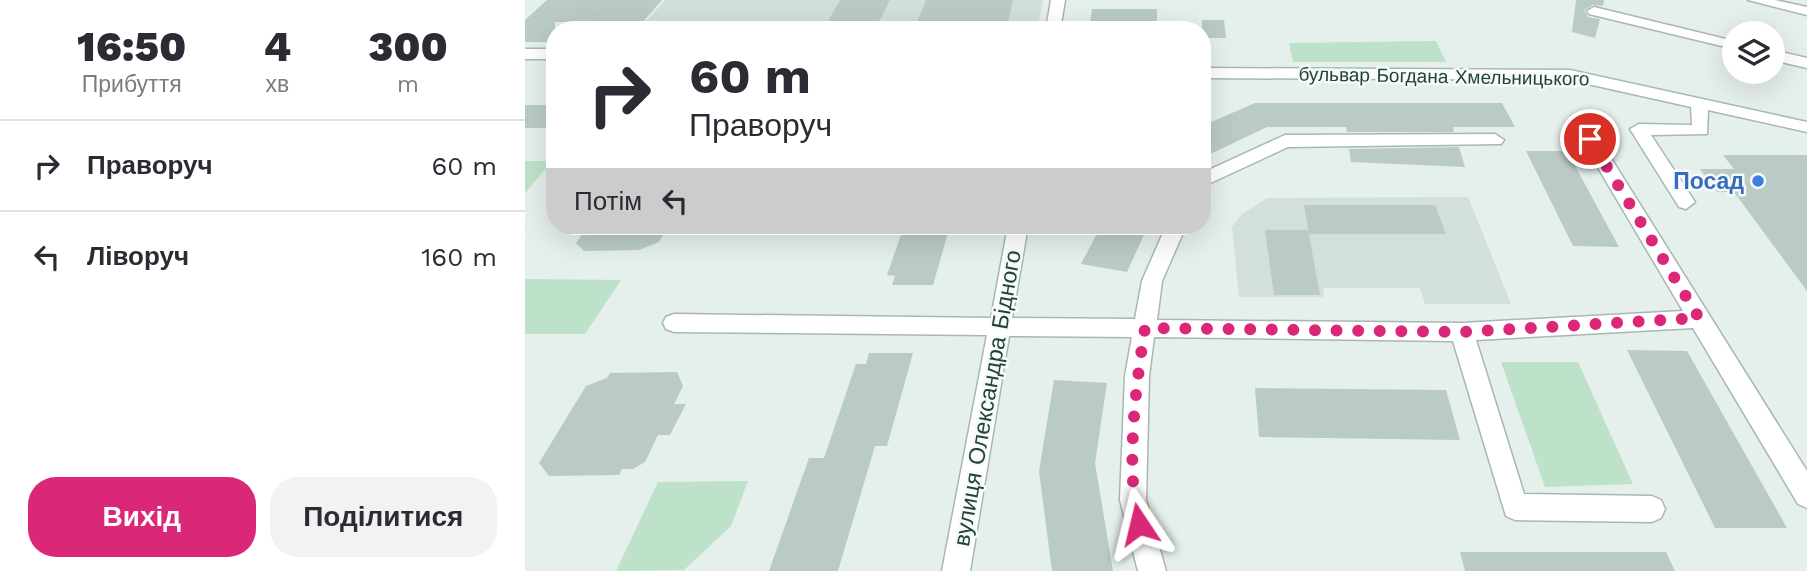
<!DOCTYPE html>
<html lang="uk">
<head>
<meta charset="utf-8">
<style>
	:root { --surface:#fff; --page:#f2f2f3; --text:#2b2b33; --muted:#7c7c81; --line:#e1e1e2; --accent:#db2777 }
	body { margin:0; font-family:"Work Sans",sans-serif; background:var(--page); color:var(--text); height:100vh; display:flex; flex-direction:column; font-size:26px; white-space:nowrap }
	* { box-sizing:border-box; margin:0 }
	p { font-size:23px; color:var(--muted) }
	.icon { flex:none; width:38px; height:38px; fill:none; stroke:currentColor; stroke-width:2; stroke-linecap:round; stroke-linejoin:round }
	.map { position:relative; flex:1; overflow:hidden }
	.details { display:flex; flex-direction:column; background:var(--surface); width:525px }
	.details>* { flex:none }
	.top-card { position:absolute; left:21px; top:21px; width:665px; height:214px; border-radius:28px; box-shadow:0 7px 28px #0002; background:#fff; color:var(--text); overflow:hidden }
	.controls { position:absolute; left:1197px; top:21px; display:grid; gap:14px }
	.controls a { display:grid; place-items:center; width:63px; height:63px; border-radius:50%; background:var(--surface); box-shadow:0 7px 28px #0002; font-size:35px }
	.pin { position:absolute; display:grid; place-items:center; width:60px; height:60px; color:#fff; margin:-30px; border:4px solid #fff; border-radius:50%; box-shadow:0 2px 7px #0007 }
	.me { position:absolute; width:77px; margin:-38px; rotate:350deg; stroke-linejoin:round; filter:drop-shadow(0 0 5px #0008) }
	.turn { display:flex; align-items:center; gap:24px; height:147px; padding:0 28px; font-size:32px }
	.turn .icon { width:91px; height:91px; stroke-width:2.5 }
	.turn b { display:block; font-size:49px; line-height:60px }
	.then { display:flex; align-items:center; height:66px; padding:0 28px; background:#0003; gap:14px; font-size:26px }
	.eta { display:flex; justify-content:space-evenly; align-items:center; height:119px; text-align:center }
	.eta b { font-size:42px; font-weight:800; line-height:49px }
	.button { display:flex; gap:14px; margin-top:auto; padding:14px 28px }
	.button a { flex:1; height:80px; border-radius:28px; background:var(--accent); color:#fff; font-size:28px; font-weight:800; line-height:80px; text-align:center }
	.button a+a { background:var(--page); color:var(--text) }
	ul { padding:0; list-style:none }
	li { display:flex; align-items:center; gap:21px; height:91px; padding:0 28px; border-top:2px solid var(--line) }
	li div { flex:1 }
	li b { display:block; font-size:26px }
	li em { font-style:normal }
	main { display:flex; flex:1; min-height:0 }
	.map>svg:first-child { display:block }
	.built { fill:#d3dfdb }
	.green { fill:#bde2c9 }
	.building { fill:#bacbc5 }
	.lines { fill:none; stroke-linecap:round; stroke-linejoin:round }
	.minor-casing { stroke:#a7b8b3; stroke-width:3 }
	.minor { fill:#fff; fill-rule:evenodd }
	.route { stroke:#db2777; stroke-width:12; stroke-dasharray:0 21.6 }
	.shop-dot { fill:#3f7fe0; stroke:#f6fbf9; stroke-width:2.5 }
	.labels { text-anchor:middle; stroke-width:5; stroke-linejoin:round; paint-order:stroke }
	.far-street-label { font-size:19px; fill:#22433c; stroke:#f6fbf9 }
	.shop-label { font-size:23px; font-weight:bold; fill:#366cbe; stroke:#f6fbf9; text-anchor:end }
	.street-label { font-size:23px; fill:#22433c; stroke:#f6fbf9 }
</style>
</head>
<body>
<main>
<section class="details">
<div class="eta">
<div><b>16:50</b><p>Прибуття</p></div>
<div><b>4</b><p>хв</p></div>
<div><b>300</b><p>m</p></div>
</div>
<ul>
<li><svg class="icon" aria-label="right" viewBox="0 0 24 24"><path d="M7 20v-9h11M14 6l5 5-5 5"/></svg><div><b>Праворуч</b></div><em>60 m</em></li>
<li><svg class="icon" aria-label="left" viewBox="0 0 24 24"><path d="M17 20v-9H6M10 6l-5 5 5 5"/></svg><div><b>Ліворуч</b></div><em>160 m</em></li>
</ul>
<div class="button"><a>Вихід</a><a>Поділитися</a></div>
</section>
<div class="map">
<svg width="1282" height="571" viewBox="0 0 1282 571">
	<rect width="100%" height="100%" fill="#e5efeb"/>
	<g class="built">
		<polygon points="140,0 518,0 512,29 113,30"/>
		<polygon points="943,197 986,304 900,304 895,288 799,288 798,297 714,297 707,227 717,214 742,198"/>
	</g>
	<g class="green">
		<polygon points="911,41 921,62 768,62 764,43"/>
		<polygon points="0,161 27,161 0,193"/>
		<polygon points="0,279 96,280 60,334 0,334"/>
		<polygon points="976,362 1053,362 1108,484 1020,487"/>
		<polygon points="223,481 206,526 159,570 91,571 133,482"/>
	</g>
	<g class="building">
		<polygon points="22,0 137,0 118,22 30,22 30,42 0,42 0,20"/>
		<polygon points="315,0 365,0 350,29 298,30"/>
		<polygon points="401,0 488,0 482,26 390,27"/>
		<polygon points="1051,0 1079,0 1078,6 1068,5 1059,10 1063,17 1075,19 1070,38 1047,32"/>
		<polygon points="567,9 632,9 632,30 564,30"/>
		<polygon points="677,20 699,20 701,38 677,38"/>
		<polygon points="730,103 977,103 990,127 928,127 929,132 822,132 821,127 742,127 677,158 677,126"/>
		<rect x="0" y="105" width="30" height="23"/>
		<polygon points="934,147 940,167 826,162 824,149"/>
		<polygon points="1001,151 1042,151 1094,247 1048,246"/>
		<polygon points="1198,155 1282,155 1282,291 1209,192 1192,192 1175,169 1209,169"/>
		<polygon points="779,205 910,205 921,234 784,234"/>
		<polygon points="63,226 144,226 134,242 114,250 59,251 51,243"/>
		<polygon points="379,226 425,226 408,285 367,285 370,276 362,275"/>
		<polygon points="576,226 623,226 602,272 556,264"/>
		<polygon points="740,230 783,230 795,295 749,295"/>
		<polygon points="1102,350 1162,351 1262,528 1190,528"/>
		<polygon points="344,353 388,353 362,446 350,446 313,571 244,571 284,458 299,458 331,364 341,364"/>
		<polygon points="152,372 158,386 149,404 161,404 145,435 133,435 120,462 108,469 97,469 94,475 24,476 14,463 61,386 82,378 85,373"/>
		<polygon points="529,380 582,383 570,463 588,571 527,571 514,471"/>
		<polygon points="730,388 921,390 935,440 734,437"/>
		<polygon points="935,552 1141,552 1150,571 940,571"/>
	</g>
	<g class="lines">
		<defs>
			<g id="minor">
				<polygon points="526,0 540,0 535,30 521,30"/>
				<polygon points="1223,0 1250,0 1282,7 1282,15"/>
				<polygon points="1069,7 1209,41 1209,49 1064,14 1062,11"/>
				<rect x="0" y="49" width="30" height="10"/>
				<polygon points="1248,50 1282,58 1282,68 1248,60"/>
				<polygon points="677,68 1045,70 1282,122 1282,132 1183,110 1182,134 1126,135 1170,202 1161,209 1154,207 1105,129 1114,124 1167,125 1166,107 1045,80 677,78"/>
				<polygon points="970,134 979,140 976,144 763,147 677,187 677,173 760,135"/>
				<polygon points="1065,134 1074,139 1282,471 1282,508 1273,504 1168,328 951,340 999,494 1127,496 1136,500 1140,509 1136,518 1127,522 990,520 981,516 928,341 629,337 624,376 621,500 641,571 613,571 595,500 600,376 607,337 484,336 445,571 417,571 462,335 149,332 141,329 138,323 141,317 149,314 466,318 483,226 503,226 487,318 610,319 617,281 641,226 661,226 637,281 632,320 937,323 1158,311 1056,139"/>
			</g>
		</defs>
		<use href="#minor" class="minor-casing"/>
		<use href="#minor" class="minor"/>
	</g>
	<g class="lines">
		<path class="route" d="M614,524C600,469 611,384 620,328L937,332L1174,318L1065,139"/>
	</g>
	<circle class="shop-dot" cx="1233" cy="181" r="7"/>
	<g class="labels">
		<g class="far-street-label">
			<text transform="translate(919 76) rotate(1)" y="7">бульвар Богдана Хмельницького</text>
		</g>
		<g class="shop-label">
			<text x="1219" y="189">Посад</text>
		</g>
		<g class="street-label">
			<text transform="translate(462 398) rotate(-80)" y="8">вулиця Олександра Бідного</text>
		</g>
	</g>
</svg>
<div class="controls">
<a><svg class="icon" aria-label="layers" viewBox="0 0 24 24"><path d="M12 4l9 5-9 5-9-5zM3 14l9 5 9-5"/></svg></a>
</div>
<div class="pin" style="left:1065px;top:139px;background:#d93025"><svg class="icon" aria-label="arrive" viewBox="0 0 24 24"><path d="M6 21V4h12l-3 4 3 4H6"/></svg></div>
<svg class="me" style="left:614px;top:524px" viewBox="-20 -20 40 40"><path d="M0-17L14 15 0 8-14 15z" fill="#db2777" stroke="#fff" stroke-width="4"/></svg>
<div class="top-card">
<div class="turn"><svg class="icon" aria-label="right" viewBox="0 0 24 24"><path d="M7 20v-9h11M14 6l5 5-5 5"/></svg><div><b>60 m</b>Праворуч</div></div>
<div class="then">Потім<svg class="icon" aria-label="left" viewBox="0 0 24 24"><path d="M17 20v-9H6M10 6l-5 5 5 5"/></svg></div>
</div>
</div>
</main>
</body>
</html>
